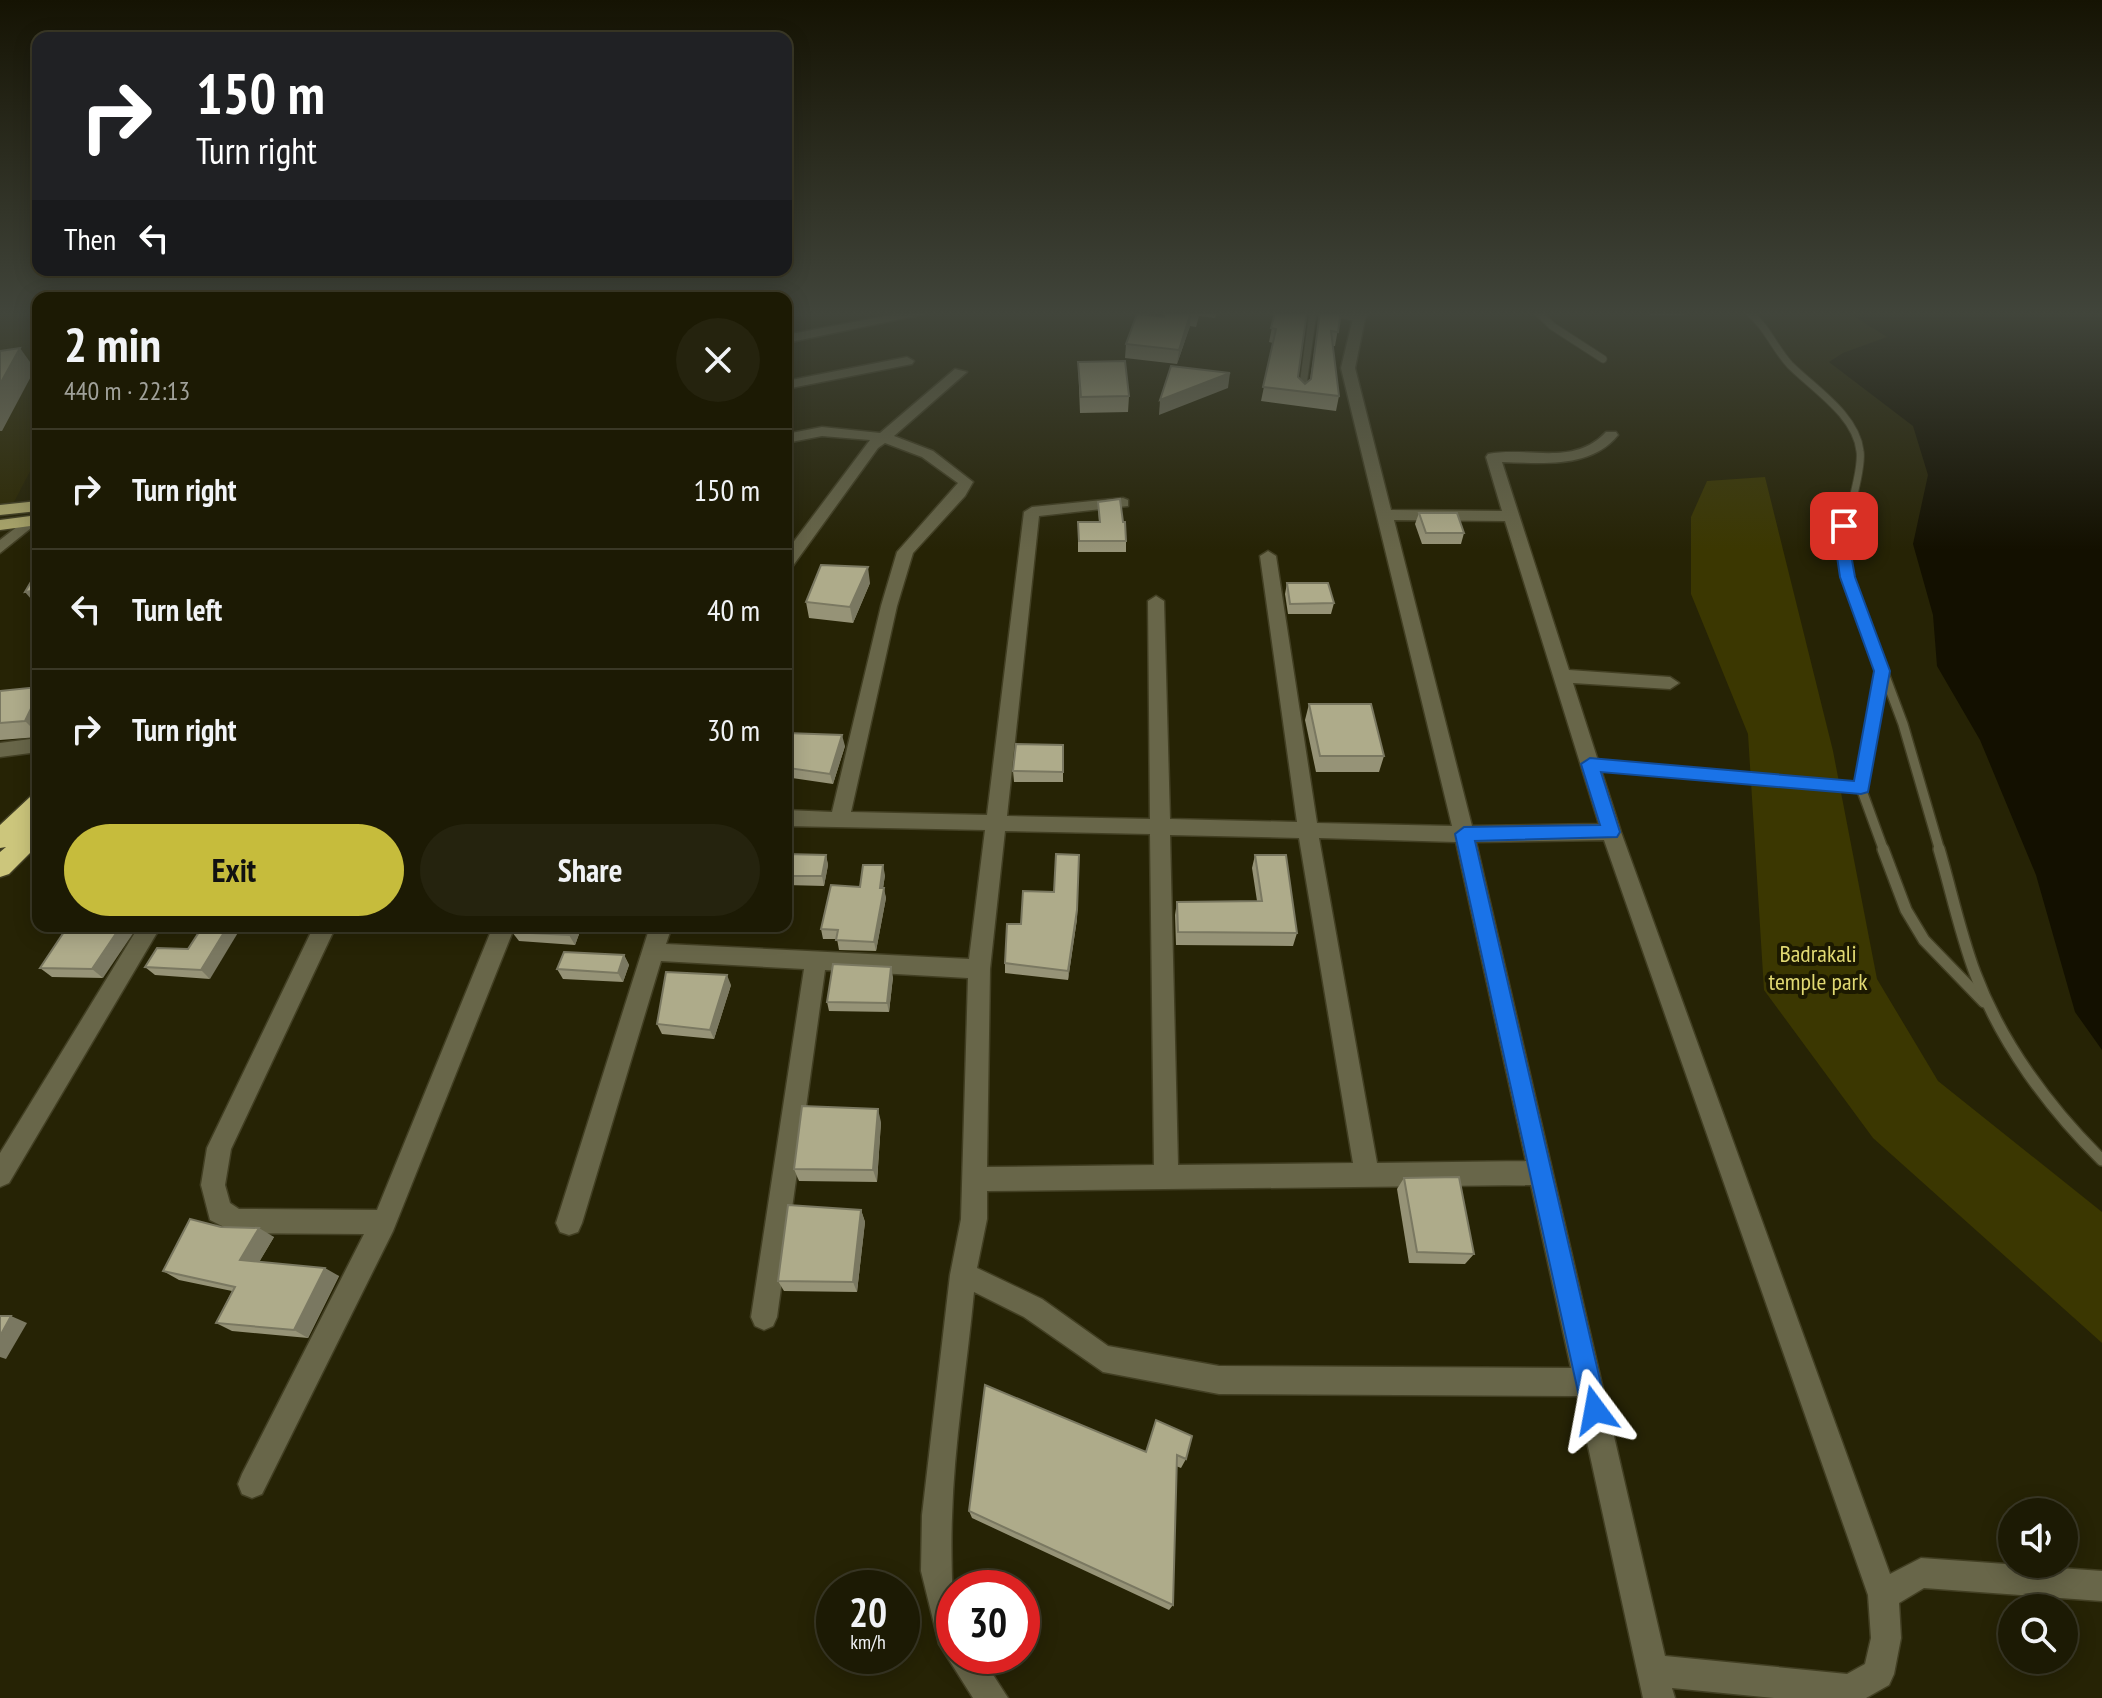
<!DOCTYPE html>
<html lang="en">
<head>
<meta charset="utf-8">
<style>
	:root { --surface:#1c1a04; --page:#25230e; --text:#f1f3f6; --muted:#a0a19a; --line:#3a3826; --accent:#c6bc3c }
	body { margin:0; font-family:"PT Sans Narrow",sans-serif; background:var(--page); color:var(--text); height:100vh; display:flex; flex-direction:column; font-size:30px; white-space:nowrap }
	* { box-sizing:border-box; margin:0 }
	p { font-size:26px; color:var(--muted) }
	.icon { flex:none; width:44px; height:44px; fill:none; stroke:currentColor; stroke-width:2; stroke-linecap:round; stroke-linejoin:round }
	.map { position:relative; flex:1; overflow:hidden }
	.details { position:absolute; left:32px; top:292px; width:760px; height:640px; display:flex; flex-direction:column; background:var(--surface); border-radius:16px; box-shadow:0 4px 20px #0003,0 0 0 2px var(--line) }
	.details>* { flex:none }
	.hud { position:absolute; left:32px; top:32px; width:760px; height:244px; border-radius:16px; box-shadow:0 4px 20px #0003,0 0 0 2px var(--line); background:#202124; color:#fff; overflow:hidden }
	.tools { position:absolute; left:1998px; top:1498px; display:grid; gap:16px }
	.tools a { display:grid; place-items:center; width:80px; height:80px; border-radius:50%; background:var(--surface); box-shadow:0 4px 20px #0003,0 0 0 2px var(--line); font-size:40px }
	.speed { position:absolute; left:816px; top:1570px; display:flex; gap:16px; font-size:40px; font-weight:700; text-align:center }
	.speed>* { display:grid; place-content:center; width:104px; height:104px; border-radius:50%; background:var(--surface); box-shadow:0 4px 20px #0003,0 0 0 2px var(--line); line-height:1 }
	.speed small { font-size:20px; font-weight:400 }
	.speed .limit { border:12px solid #d22; background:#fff; color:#111 }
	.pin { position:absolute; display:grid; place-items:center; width:68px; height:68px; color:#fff; margin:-34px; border-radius:16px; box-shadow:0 4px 12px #0006 }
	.me { position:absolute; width:88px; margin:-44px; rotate:347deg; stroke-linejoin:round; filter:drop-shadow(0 0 6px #0008) }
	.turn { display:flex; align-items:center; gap:28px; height:168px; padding:0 32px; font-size:36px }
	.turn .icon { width:104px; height:104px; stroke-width:2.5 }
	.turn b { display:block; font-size:56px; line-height:68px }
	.then { display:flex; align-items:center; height:76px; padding:0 32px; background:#0003; gap:16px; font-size:30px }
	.round { display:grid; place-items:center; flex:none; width:84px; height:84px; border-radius:42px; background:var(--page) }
	.summary { display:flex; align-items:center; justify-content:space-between; height:136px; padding:0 32px }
	h1 { font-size:48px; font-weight:700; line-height:60px }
	.cta { display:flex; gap:16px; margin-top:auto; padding:16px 32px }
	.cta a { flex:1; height:92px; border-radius:48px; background:var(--accent); color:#111; font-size:32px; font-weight:700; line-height:92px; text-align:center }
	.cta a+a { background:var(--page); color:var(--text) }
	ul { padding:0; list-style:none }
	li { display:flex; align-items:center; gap:24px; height:120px; padding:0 32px; border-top:2px solid var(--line) }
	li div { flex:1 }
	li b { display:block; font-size:30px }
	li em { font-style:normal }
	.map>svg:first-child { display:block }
	.built { fill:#2d2902 }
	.green { fill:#3b3701 }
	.water { fill:#131000 }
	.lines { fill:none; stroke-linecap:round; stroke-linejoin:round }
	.lane-far2-casing { stroke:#423f23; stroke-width:9 }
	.lane-far1-casing { stroke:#423f23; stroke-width:12 }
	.lane-casing { stroke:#423f23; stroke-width:14 }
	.street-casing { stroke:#423f23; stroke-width:3 }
	.primary-casing { stroke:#423f23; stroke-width:3 }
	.highway-casing { stroke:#423f23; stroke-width:3 }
	.lane-far2 { stroke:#686649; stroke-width:7 }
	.lane-far1 { stroke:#686649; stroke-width:9 }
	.lane { stroke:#686649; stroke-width:11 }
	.street { fill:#686649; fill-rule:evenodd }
	.primary { fill:#b0ab6e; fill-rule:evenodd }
	.highway { fill:#ccc67c; fill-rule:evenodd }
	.wall { fill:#969377 }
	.shaded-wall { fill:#7a7861 }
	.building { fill:#aeab8a; stroke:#7a7861; stroke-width:2 }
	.route { fill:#1a73e8; stroke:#114b97; stroke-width:2 }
	.labels { text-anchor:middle; stroke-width:8; stroke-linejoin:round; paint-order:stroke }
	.park-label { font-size:24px; fill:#e1d972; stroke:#1c1900 }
</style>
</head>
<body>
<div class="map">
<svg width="2102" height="1698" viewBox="0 0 2102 1698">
	<rect width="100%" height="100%" fill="#262305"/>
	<polygon class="built" points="0,312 38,312 38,456 13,504 0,505"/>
	<polygon class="green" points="1765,477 1833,751 1877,979 1938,1081 2102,1212 2102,1343 1873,1138 1764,990 1748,734 1691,594 1691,517 1707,481"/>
	<polygon class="water" points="1847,312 2102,312 2102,1050 2075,1012 2036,875 1980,740 1937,666 1933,615 1913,544 1928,475 1913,426 1829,362 1843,353 1887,337"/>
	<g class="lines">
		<defs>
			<g id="lane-far2">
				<polyline points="1326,312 1359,318"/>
				<polyline points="1538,312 1552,326 1603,359"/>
				<polyline points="1652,312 1681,312"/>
				<path d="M1748,312C1767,326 1774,348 1790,365C1814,389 1856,415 1860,451C1863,469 1846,522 1842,543L1843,551"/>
				<polyline points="1302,392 1313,312"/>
			</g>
			<g id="lane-far1">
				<polyline points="1843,549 1848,577 1903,724 1940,851"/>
				<polyline points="1882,673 1861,788 1884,851"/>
				<polyline points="1590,764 1861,788"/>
			</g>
			<g id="lane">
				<polyline points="1883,849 1906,910 1924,940 1984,1002"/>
				<path d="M1939,849C1951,890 1960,933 1975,973C2001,1043 2049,1108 2102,1160"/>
			</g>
			<g id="street">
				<polygon points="906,312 934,312 786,343 786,335"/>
				<path d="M1357,312H1370L1365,319L1355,368L1391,510L1502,511L1486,457L1488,454C1528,446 1574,467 1606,432H1616L1618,435C1591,469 1541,463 1502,462L1569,670L1670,677L1679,683L1670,689L1573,683L1621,832L1890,1574L1921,1558L2102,1571V1601L1924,1588L1899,1603L1901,1638L1894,1674L1889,1685L1866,1698H1774L1672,1688L1675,1698H1643L1577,1396L1219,1394L1103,1372L1024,1317L974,1292C967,1367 954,1443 952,1517C950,1565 954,1608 954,1656H981L1008,1698H973L939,1644L921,1571L922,1515L950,1275L961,1219L968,978L825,970L777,1317L773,1326L764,1330L755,1326L751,1317L804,969L661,961L582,1223L578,1232L569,1235L560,1232L556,1223L650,926H672L666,944L969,959L985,830L786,826V810L832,812L881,606L897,552L958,483L922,457L885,443L878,448L792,567L786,568V552L870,440L822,436L786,443V434L822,427L880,433L955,369L967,372L894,436L933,451L973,482L965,496L913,553L897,606L851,812L987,815L1024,512L1032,507L1123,498L1128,500V506L1039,516L1007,816L1150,819L1148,601L1156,596L1164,601L1170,819L1297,822L1260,556L1268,551L1276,556L1317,823L1452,826L1341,368L1353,318ZM1394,520L1505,521L1599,824L1472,826ZM1005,831L1150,834L1154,1165L987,1167L990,969ZM1170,835L1299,838L1353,1163L1178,1165ZM1319,838L1456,842L1526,1161L1377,1163ZM1604,840L1868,1595L1871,1638L1865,1664L1847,1674L1665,1656L1476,842ZM1531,1185L1571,1368L1219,1366L1108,1346L1042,1299L977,1268L987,1219V1191Z"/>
				<polygon points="907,357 914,361 912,364 786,389 786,381"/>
				<polygon points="31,516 38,520 36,524 0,553 0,540"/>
				<polygon points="38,738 38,752 0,757 0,743"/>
				<polygon points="139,926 161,926 9,1183 0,1187 0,1153"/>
				<polygon points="314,926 336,926 231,1149 225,1185 230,1203 239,1209 377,1210 493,926 515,926 393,1231 262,1494 252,1498 242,1494 238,1484 242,1474 364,1234 236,1233 210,1220 201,1185 207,1148"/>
			</g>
			<g id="primary">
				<polygon points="38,501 38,511 0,515 0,505"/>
				<polygon points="38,515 38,525 0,530 0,520"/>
			</g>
			<polygon id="highway" points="38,794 38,817 32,823 38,821 38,845 9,874 0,877 0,852 6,847 0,848 0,825 30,797"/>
		</defs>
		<use href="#lane-far2" class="lane-far2-casing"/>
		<use href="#lane-far1" class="lane-far1-casing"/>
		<use href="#lane" class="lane-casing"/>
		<use href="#street" class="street-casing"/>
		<use href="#primary" class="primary-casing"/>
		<use href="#highway" class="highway-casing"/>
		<use href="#lane-far2" class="lane-far2"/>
		<use href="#lane-far1" class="lane-far1"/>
		<use href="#lane" class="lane"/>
		<use href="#street" class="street"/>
		<use href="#primary" class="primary"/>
		<use href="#highway" class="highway"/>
	</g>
	<g class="wall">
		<polygon points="1165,312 1217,312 1215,318 1199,316 1196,327 1190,326 1177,364 1125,358 1126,344 1164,317"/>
		<polygon points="1275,312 1298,377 1305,384 1310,380 1320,312 1341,312 1335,346 1333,346 1339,396 1336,411 1261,401 1273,343 1269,342"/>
		<polygon points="1078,362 1129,396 1128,412 1080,413"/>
		<polygon points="1098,502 1123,522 1126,541 1126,552 1078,552 1078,522 1099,522"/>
		<polygon points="1419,513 1464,533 1461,544 1422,544 1415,524"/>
		<polygon points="870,583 853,623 809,618 806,602"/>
		<polygon points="1287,583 1334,603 1331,614 1288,614 1285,594"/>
		<polygon points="38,687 38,737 0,740 0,691"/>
		<polygon points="1309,704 1384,756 1379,772 1316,772 1305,720"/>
		<polygon points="786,733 845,746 833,784 792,778 789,785 786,785"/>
		<polygon points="1063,745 1063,782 1014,782 1013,771"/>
		<polygon points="786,854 826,855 828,865 824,886 786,885"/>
		<polygon points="1079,855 1077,919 1068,980 1005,973 1005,963 1021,924 1054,892"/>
		<polygon points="1255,855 1297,933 1293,946 1176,945 1175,915 1177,902 1257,901 1252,868"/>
		<polygon points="885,875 883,888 886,898 876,951 839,950 837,939 823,939 821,929 860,887"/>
		<polygon points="68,926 103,978 52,977 40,968"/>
		<polygon points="582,926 575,945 519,941 512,932"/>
		<polygon points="188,949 210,979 155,975 145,967"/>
		<polygon points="624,955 629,965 623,982 563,979 557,969"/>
		<polygon points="893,977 889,1012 829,1011 827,1002"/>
		<polygon points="731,985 714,1039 662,1034 657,1024"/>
		<polygon points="881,1122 877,1182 799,1181 794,1169"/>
		<polygon points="1404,1178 1474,1254 1465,1264 1409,1263 1397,1189"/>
		<polygon points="861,1210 865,1222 857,1292 784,1291 778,1281"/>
		<polygon points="221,1227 274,1237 259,1262 339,1276 308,1338 232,1331 216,1323 232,1291 179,1280 163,1271"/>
		<polygon points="1192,1436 1186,1459 1181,1468 1176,1466 1173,1605 1169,1610 972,1518 969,1511"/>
	</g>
	<g class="shaded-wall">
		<polygon points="1191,312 1190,326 1177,364 1179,350"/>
		<polygon points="20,348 35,369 2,431 0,431 0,384"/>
		<polygon points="1230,373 1228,388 1159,415 1160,400"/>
		<polygon points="868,567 870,583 853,623 850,607"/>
		<polygon points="38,590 38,606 37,606 25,592"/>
		<polygon points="38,694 38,734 25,721"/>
		<polygon points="842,735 845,746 833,784 830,774"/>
		<polygon points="789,768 792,778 789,785 786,775"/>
		<polygon points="826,855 828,865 824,886 822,876"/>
		<polygon points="883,865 885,875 882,895 884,888 886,898 876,951 874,942"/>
		<polygon points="1077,910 1077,919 1068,980 1068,971"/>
		<polygon points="121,926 138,926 103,978 92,969"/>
		<polygon points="228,926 242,926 210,979 201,970"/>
		<polygon points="573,926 582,926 575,945 569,935"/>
		<polygon points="624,955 629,965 623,982 618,973"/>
		<polygon points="891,967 893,977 889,1012 887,1003"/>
		<polygon points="727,975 731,985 714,1039 710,1030"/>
		<polygon points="878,1109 881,1122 877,1182 873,1170"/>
		<polygon points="861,1210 865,1222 857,1292 853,1282"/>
		<polygon points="259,1228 274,1237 255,1269 240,1260"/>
		<polygon points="325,1268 339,1276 308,1338 294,1330"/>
		<polygon points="11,1316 27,1323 6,1359 0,1357 0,1336"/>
	</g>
	<g class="building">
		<polygon points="1165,312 1191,312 1179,350 1126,344 1137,314 1164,317"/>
		<polygon points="1275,312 1307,312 1298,377 1305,384 1311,379 1320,312 1341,312 1338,332 1331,331 1339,396 1263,387 1276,329 1271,328"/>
		<polygon points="20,348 0,384 0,351"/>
		<polygon points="1125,361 1129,396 1081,397 1078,362"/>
		<polygon points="1171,366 1230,373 1160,400"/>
		<polygon points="1120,499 1123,522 1125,522 1126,541 1079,541 1078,522 1100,522 1098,502"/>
		<polygon points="1419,513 1457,513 1464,533 1426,533"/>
		<polygon points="821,565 868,567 850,607 806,602"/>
		<polygon points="38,570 38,590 25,592"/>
		<polygon points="1287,583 1328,583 1334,603 1290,604"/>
		<polygon points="38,687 38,694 25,721 0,723 0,691"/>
		<polygon points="1309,704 1371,704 1384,756 1320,756"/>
		<polygon points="786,733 842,735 830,774 789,768 786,774"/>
		<polygon points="1016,744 1063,745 1063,772 1013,771"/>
		<polygon points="786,854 826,855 822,876 786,876"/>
		<polygon points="1056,854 1079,855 1077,910 1068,971 1005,963 1007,924 1021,924 1023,891 1054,892"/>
		<polygon points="1255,855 1286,855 1297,933 1178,932 1177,902 1262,901"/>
		<polygon points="863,865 883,865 880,888 884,888 874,942 836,940 838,930 821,929 831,885 860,887"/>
		<polygon points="68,926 121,926 92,969 40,968"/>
		<polygon points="203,926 228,926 201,970 145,967 157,948 188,949"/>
		<polygon points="515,926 573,926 569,935 512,932"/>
		<polygon points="564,952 624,955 618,973 557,969"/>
		<polygon points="833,964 891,967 887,1003 827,1002"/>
		<polygon points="666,972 727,975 710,1030 657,1024"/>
		<polygon points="802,1106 878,1109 873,1170 794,1169"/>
		<polygon points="1459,1177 1474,1254 1417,1252 1404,1178"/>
		<polygon points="788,1205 861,1210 853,1282 778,1281"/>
		<polygon points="190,1219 221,1227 259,1228 240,1260 325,1268 294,1330 216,1323 235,1287 163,1271"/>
		<polygon points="0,1316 11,1316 0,1336"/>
		<polygon points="985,1385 1146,1452 1156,1420 1192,1436 1186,1459 1177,1455 1173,1605 969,1511"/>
	</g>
	<linearGradient id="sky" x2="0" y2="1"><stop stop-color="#151303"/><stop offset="0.57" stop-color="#41453b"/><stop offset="1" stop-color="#41453b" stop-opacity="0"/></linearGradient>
	<rect width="2102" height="550" fill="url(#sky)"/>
	<polygon class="route" points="1844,521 1851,526 1849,543 1855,577 1890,671 1868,792 1861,794 1601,772 1620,832 1617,837 1475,841 1607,1410 1604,1419 1595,1423 1586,1419 1582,1410 1455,834 1464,827 1600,825 1581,764 1590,758 1854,781 1874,671 1840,577 1835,543 1837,526"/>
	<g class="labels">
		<g class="park-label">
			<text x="1818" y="962">Badrakali<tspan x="1818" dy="28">temple park</tspan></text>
		</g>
	</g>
</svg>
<div class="tools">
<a><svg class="icon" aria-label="sound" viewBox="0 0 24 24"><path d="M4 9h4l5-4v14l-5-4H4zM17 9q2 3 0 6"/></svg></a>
<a><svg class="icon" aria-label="search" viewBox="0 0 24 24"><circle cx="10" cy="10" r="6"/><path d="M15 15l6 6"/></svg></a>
</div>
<div class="speed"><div>20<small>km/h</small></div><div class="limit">30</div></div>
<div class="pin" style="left:1844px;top:526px;background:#d93025"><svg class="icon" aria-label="arrive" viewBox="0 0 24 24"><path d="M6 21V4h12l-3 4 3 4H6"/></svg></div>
<svg class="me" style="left:1595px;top:1410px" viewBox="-20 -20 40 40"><path d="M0-17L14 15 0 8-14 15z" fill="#1a73e8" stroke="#fff" stroke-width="4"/></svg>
<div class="hud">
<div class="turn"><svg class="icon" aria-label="right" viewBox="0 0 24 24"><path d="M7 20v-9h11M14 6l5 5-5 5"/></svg><div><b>150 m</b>Turn right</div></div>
<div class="then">Then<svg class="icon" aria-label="left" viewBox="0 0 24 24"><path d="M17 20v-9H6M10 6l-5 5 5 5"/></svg></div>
</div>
<section class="details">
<div class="summary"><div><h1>2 min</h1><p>440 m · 22:13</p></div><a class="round"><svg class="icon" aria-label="close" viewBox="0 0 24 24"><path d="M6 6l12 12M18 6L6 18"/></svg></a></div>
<ul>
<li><svg class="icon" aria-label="right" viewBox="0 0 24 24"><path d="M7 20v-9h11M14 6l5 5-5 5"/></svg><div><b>Turn right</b></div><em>150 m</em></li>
<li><svg class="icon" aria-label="left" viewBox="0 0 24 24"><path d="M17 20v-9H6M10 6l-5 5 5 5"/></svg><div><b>Turn left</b></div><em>40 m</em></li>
<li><svg class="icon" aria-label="right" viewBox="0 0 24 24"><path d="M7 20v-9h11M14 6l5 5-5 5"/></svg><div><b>Turn right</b></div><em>30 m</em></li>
</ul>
<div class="cta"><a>Exit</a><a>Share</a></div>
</section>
</div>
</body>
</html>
